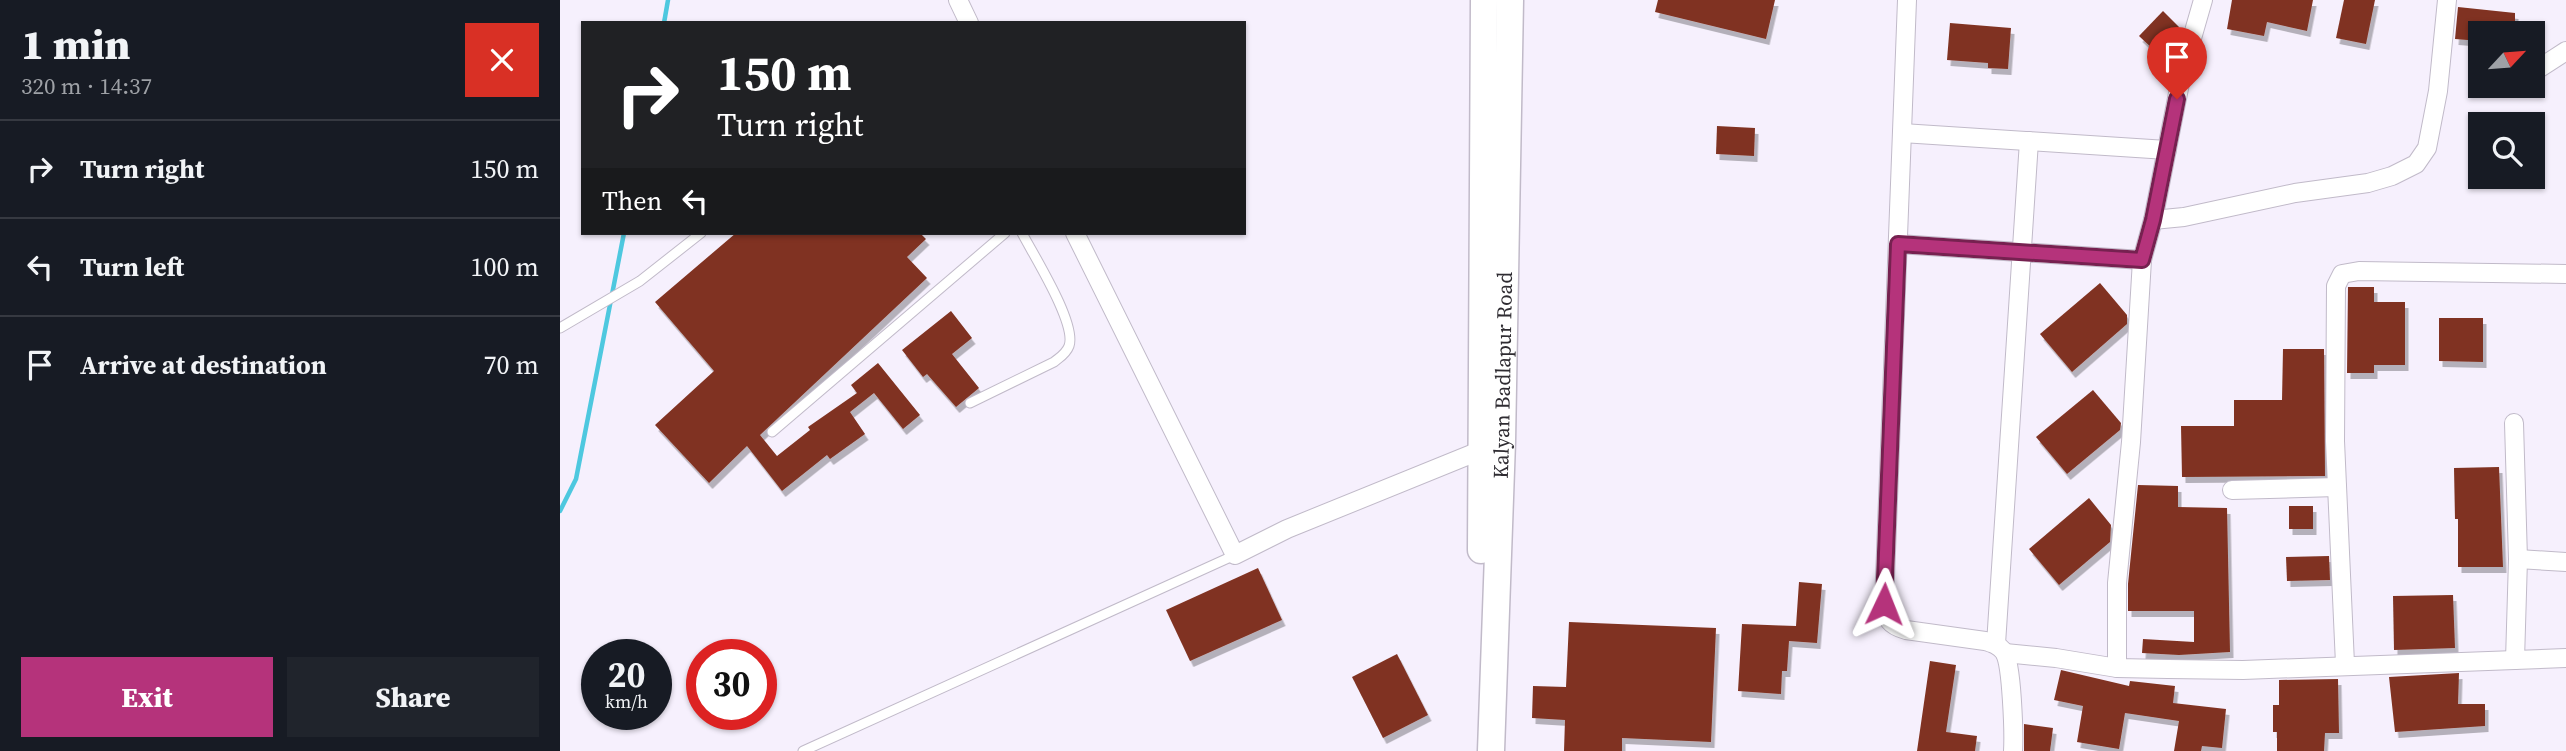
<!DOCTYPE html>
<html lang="en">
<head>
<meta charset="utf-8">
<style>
	:root { --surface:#171b24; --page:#20242c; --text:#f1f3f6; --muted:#9ea1a6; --line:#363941; --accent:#b5337b }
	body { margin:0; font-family:"Source Serif 4",serif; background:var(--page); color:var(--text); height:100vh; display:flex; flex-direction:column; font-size:26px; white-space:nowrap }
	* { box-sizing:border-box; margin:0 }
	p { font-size:23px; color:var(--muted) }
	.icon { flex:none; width:38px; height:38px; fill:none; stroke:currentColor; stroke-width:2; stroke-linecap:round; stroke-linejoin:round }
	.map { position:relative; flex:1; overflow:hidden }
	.drawer { display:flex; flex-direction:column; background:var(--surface); width:560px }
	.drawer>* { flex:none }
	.banner { position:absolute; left:21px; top:21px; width:665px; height:214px; border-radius:0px; box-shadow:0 2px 5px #0004; background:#202124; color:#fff; overflow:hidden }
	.needle { width:46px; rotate:64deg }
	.tools { position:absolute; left:1908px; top:21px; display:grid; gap:14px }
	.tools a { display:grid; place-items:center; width:77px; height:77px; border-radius:0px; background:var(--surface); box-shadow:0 2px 5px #0004; font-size:35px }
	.speed { position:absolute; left:21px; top:639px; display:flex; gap:14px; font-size:35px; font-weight:700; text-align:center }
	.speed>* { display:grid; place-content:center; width:91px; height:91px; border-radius:50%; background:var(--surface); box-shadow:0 2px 5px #0004; line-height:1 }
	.speed small { font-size:18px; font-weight:400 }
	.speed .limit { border:10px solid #d22; background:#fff; color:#111 }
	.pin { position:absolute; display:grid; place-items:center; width:60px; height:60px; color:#fff; margin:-72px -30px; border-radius:50% 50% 50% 0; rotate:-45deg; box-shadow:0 0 7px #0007 }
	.pin .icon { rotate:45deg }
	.me { position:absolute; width:77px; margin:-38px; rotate:2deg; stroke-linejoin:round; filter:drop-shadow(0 0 5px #0008) }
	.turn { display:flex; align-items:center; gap:24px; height:147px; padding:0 21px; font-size:32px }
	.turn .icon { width:91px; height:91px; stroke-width:2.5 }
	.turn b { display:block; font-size:49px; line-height:60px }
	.then { display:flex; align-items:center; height:66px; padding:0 21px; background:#0003; gap:14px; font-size:26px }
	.round { display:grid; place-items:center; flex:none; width:74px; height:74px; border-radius:0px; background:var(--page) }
	.overview { display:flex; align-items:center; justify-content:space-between; height:119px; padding:0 21px }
	h1 { font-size:42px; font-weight:800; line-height:52px }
	.primary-button { display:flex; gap:14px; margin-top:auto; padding:14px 21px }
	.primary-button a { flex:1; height:80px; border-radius:0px; background:var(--accent); color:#fff; font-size:28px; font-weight:800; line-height:80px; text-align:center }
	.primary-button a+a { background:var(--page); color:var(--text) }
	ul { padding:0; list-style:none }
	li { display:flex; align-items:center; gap:21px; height:98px; padding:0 21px; border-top:2px solid var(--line) }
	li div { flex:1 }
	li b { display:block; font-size:26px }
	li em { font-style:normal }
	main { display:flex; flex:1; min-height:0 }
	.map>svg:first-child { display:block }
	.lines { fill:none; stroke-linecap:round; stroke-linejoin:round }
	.stream { stroke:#4ec8df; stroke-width:4.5 }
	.building { fill:#803321; filter:url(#shadow) }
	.lane-casing { stroke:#c1bac9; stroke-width:11 }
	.street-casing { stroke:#c1bac9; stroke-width:20 }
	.primary-casing { stroke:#c1bac9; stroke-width:29 }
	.lane { stroke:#fff; stroke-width:9 }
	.street { stroke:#fff; stroke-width:18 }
	.primary { stroke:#fff; stroke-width:26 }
	.route-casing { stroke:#762150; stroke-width:18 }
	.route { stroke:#b5337b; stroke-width:12 }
	.labels { text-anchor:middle; stroke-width:7; stroke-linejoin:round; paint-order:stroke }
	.street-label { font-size:21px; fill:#2f2c32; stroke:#f6f0fd }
</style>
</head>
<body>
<main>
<section class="drawer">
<div class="overview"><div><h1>1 min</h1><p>320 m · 14:37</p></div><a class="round" style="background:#d93025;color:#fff"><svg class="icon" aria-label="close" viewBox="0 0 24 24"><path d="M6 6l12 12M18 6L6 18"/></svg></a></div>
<ul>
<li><svg class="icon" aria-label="right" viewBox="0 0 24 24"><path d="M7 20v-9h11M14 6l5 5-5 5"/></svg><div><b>Turn right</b></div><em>150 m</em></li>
<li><svg class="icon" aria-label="left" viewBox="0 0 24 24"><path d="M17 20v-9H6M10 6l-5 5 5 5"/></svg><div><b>Turn left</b></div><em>100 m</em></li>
<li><svg class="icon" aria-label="arrive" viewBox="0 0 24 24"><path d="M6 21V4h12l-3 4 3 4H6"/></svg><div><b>Arrive at destination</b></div><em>70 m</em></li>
</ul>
<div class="primary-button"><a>Exit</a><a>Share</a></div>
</section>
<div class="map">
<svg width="2006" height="751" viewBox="0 0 2006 751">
	<defs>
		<filter id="shadow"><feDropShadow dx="3.5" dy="6" stdDeviation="0" flood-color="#0004"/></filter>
	</defs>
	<rect width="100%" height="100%" fill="#f6f0fd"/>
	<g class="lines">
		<g class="stream">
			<polyline points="104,23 108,0"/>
			<polyline points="0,511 16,479 64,233"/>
		</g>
	</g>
	<g class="building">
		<polygon points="1098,0 1215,0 1206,39 1095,12"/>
		<polygon points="1672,0 1753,0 1747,31 1707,22 1704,36 1667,29"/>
		<polygon points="1784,0 1815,0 1806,44 1776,38"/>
		<polygon points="1898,7 1955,13 1955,23 1920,33 1920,41 1895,39"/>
		<polygon points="1603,11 1619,27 1595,51 1579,36"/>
		<polygon points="1390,23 1451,28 1448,69 1428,68 1428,63 1387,60"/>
		<polygon points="1157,126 1195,128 1194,156 1156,154"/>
		<polygon points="176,233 360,233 366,239 347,257 367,278 200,435 217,456 250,430 248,427 297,393 291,385 318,363 360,415 343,429 314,393 290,412 305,434 270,459 267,455 222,491 187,446 149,483 95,425 154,371 95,302"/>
		<polygon points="1540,283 1567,315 1567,324 1512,372 1480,334"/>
		<polygon points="1788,287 1814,287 1814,302 1845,302 1845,365 1814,365 1814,373 1787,373"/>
		<polygon points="391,311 412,338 392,354 419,388 396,407 367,374 363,377 342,350"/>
		<polygon points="1879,318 1923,318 1923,362 1879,361"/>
		<polygon points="1723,349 1764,349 1765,476 1622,477 1621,426 1674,426 1674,400 1722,400"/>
		<polygon points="1533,390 1561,423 1560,430 1507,474 1476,437"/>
		<polygon points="1939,467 1943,567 1898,567 1898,519 1895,519 1894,468"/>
		<polygon points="1578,485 1618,486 1618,507 1667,508 1670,652 1619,655 1582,653 1583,639 1634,642 1634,611 1568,611 1568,584"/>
		<polygon points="1529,498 1551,525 1550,542 1499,585 1469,549"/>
		<rect x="1729" y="506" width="24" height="23"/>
		<polygon points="1769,556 1770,580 1727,581 1726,557"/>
		<polygon points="698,568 722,620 630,661 606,610"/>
		<polygon points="1239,582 1262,584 1257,643 1229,641 1227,671 1222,671 1221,694 1178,691 1182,624 1236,626"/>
		<polygon points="1893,595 1895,648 1834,650 1833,596"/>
		<polygon points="1009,622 1156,628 1151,742 1062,738 1062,751 1004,751 1005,720 972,718 973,686 1006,687"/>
		<polygon points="837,654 868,715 823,738 792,677"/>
		<polygon points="1370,661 1396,665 1386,732 1417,736 1415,751 1357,751"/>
		<polygon points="1501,670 1569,686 1570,681 1615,686 1613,703 1666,709 1662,748 1642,746 1641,751 1614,751 1619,721 1565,713 1559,749 1517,742 1523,706 1494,700"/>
		<polygon points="1899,673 1898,704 1925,704 1925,726 1835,732 1829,677"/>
		<polygon points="1778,679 1779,733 1765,733 1764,751 1717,751 1717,732 1713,732 1713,705 1719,705 1719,680"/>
		<polygon points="1464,724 1493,728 1490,751 1464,751"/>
	</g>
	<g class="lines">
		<defs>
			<g id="lane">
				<polyline points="0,328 80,281 141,233"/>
				<path d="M410,403L494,362C500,357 506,354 509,346C517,324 474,256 462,233"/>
				<polyline points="212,432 445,233"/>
				<polyline points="243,751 675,555"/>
			</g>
			<g id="street">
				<polyline points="398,0 409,23"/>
				<path d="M1347,0L1324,604C1327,620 1329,625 1346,630L1425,641C1432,643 1439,645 1444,652C1452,664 1454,734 1453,751"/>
				<polyline points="1972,73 2006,51"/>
				<polyline points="1342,133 1607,150"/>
				<polyline points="1593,220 1624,217 1735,193 1808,183 1832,176 1856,164 1867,148 1878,91 1887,0"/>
				<polyline points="515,233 675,555 727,529 929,447"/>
				<polyline points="1338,244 1582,260"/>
				<polyline points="1954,423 1958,559 1955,660"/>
				<polyline points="1672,490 1777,487"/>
				<polyline points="1958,559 2006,562"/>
				<polyline points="1436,644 1469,141"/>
				<polyline points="1445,653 1496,658 1557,668 1608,669 1683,670 2006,658"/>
				<polyline points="1785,664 1775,441 1776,286 1782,274 1799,271 2006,274"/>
				<polyline points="1557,668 1557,583 1571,442 1582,260 1593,220 1622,73 1643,0"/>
			</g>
			<g id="primary">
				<polyline points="921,550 924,0"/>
				<path id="s1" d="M931,751L942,442L950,0"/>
			</g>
		</defs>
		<use href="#lane" class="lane-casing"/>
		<use href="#street" class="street-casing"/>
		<use href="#primary" class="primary-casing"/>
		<use href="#lane" class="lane"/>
		<use href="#street" class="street"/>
		<use href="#primary" class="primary"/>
	</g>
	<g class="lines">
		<defs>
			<polyline id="route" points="1324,604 1338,244 1582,260 1593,220 1617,99"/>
		</defs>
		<use href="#route" class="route-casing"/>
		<use href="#route" class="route"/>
	</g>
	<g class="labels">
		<g class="street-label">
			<text dy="7" stroke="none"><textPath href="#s1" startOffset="376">Kalyan Badlapur Road</textPath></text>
		</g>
	</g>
</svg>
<div class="tools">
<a><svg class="needle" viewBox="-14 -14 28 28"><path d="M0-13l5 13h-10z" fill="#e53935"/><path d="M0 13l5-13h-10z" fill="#9ea1a6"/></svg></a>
<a><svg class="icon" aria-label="search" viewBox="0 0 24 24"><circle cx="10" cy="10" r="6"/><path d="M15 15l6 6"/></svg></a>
</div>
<div class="speed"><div>20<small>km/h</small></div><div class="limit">30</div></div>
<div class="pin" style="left:1617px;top:99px;background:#d93025"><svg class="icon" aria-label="arrive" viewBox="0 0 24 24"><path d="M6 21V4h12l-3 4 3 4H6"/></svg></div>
<svg class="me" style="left:1324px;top:604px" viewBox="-20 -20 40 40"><path d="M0-17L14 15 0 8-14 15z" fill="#b5337b" stroke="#fff" stroke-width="4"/></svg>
<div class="banner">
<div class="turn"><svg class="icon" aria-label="right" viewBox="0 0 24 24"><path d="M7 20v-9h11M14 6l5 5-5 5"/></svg><div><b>150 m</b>Turn right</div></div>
<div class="then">Then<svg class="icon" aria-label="left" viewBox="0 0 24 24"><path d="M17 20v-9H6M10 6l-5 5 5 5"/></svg></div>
</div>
</div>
</main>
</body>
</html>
